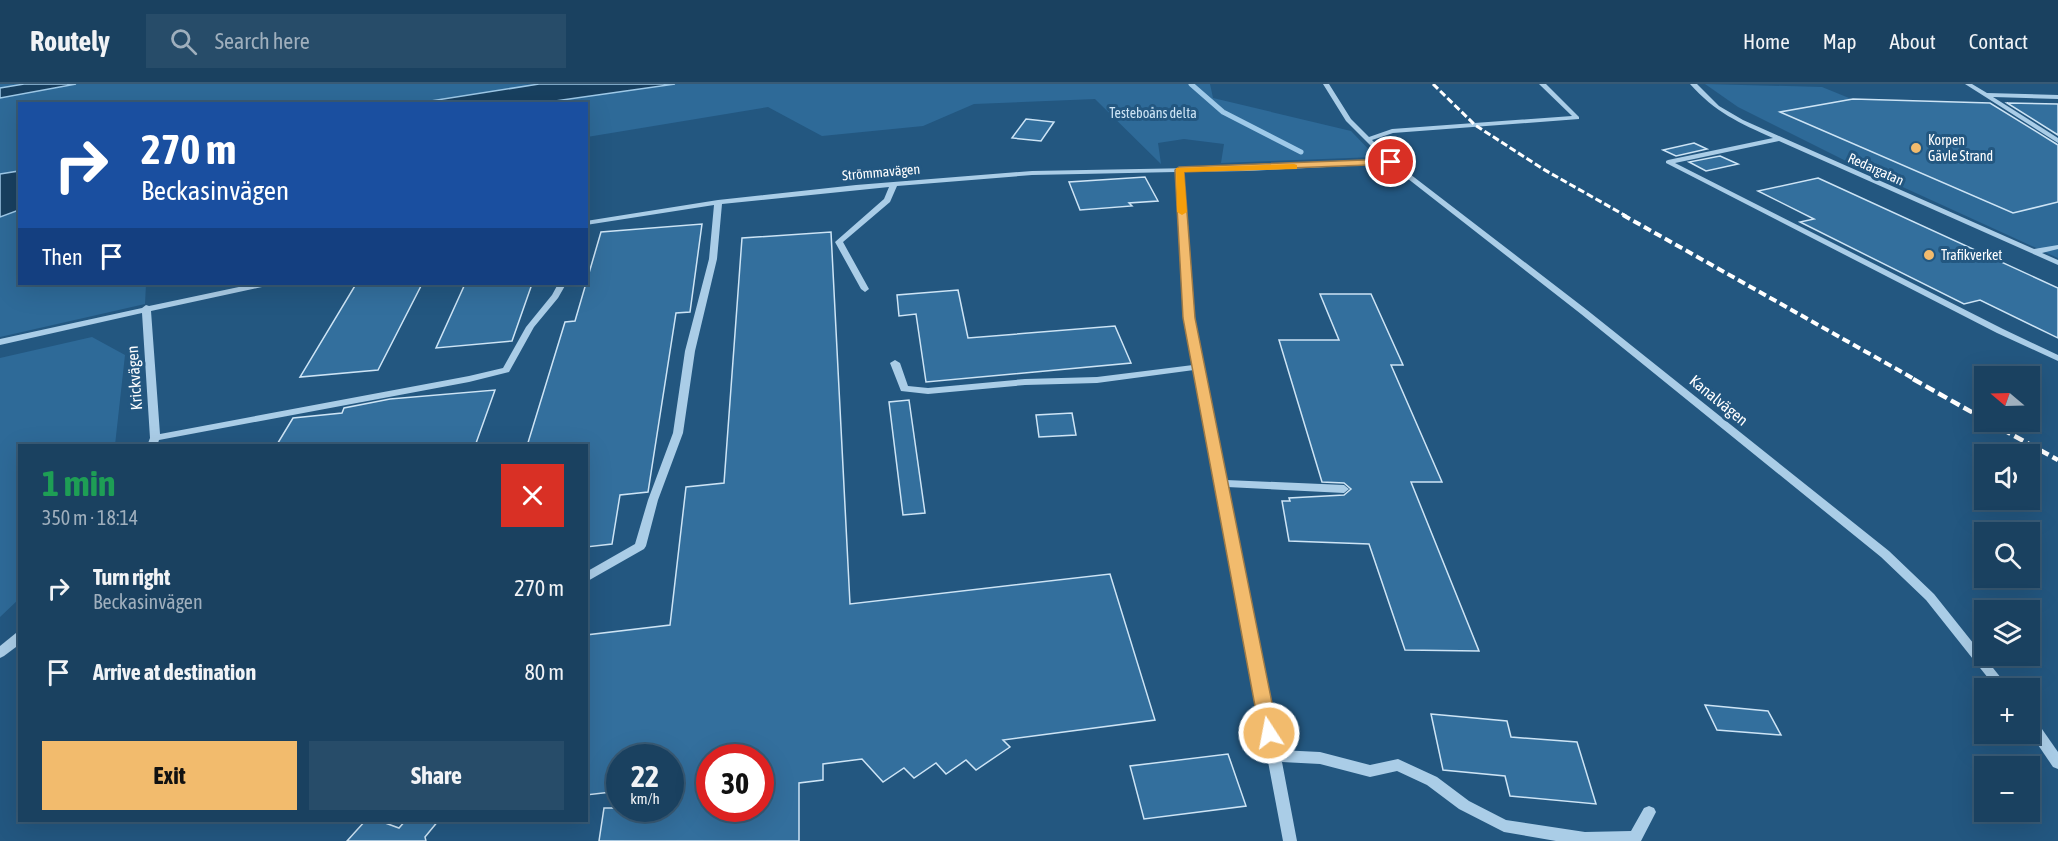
<!DOCTYPE html>
<html lang="en">
<head>
<meta charset="utf-8">
<style>
	:root { --surface:#1a4160; --page:#274c69; --text:#f1f3f6; --muted:#9fafbd; --line:#385a75; --accent:#f2bb6d }
	body { margin:0; font-family:"Asap Condensed",sans-serif; background:var(--page); color:var(--text); height:100vh; display:flex; flex-direction:column; font-size:22px; white-space:nowrap }
	* { box-sizing:border-box; margin:0 }
	p { font-size:20px; color:var(--muted) }
	.icon { flex:none; width:33px; height:33px; fill:none; stroke:currentColor; stroke-width:2; stroke-linecap:round; stroke-linejoin:round }
	.map { position:relative; flex:1; overflow:hidden }
	.details { position:absolute; left:18px; top:360px; width:570px; height:378px; display:flex; flex-direction:column; background:var(--surface); border-radius:0px; box-shadow:0 6px 24px #0002,0 0 0 2px var(--line) }
	.details>* { flex:none }
	.top-card { position:absolute; left:18px; top:18px; width:570px; height:183px; border-radius:0px; box-shadow:0 6px 24px #0002,0 0 0 2px var(--line); background:#1a4fa0; color:#fff; overflow:hidden }
	.needle { width:39px; rotate:289deg }
	.tools { position:absolute; left:1974px; top:282px; display:grid; gap:12px }
	.tools a { display:grid; place-items:center; width:66px; height:66px; border-radius:0px; background:var(--surface); box-shadow:0 6px 24px #0002,0 0 0 2px var(--line); font-size:30px }
	.speed { position:absolute; left:606px; top:660px; display:flex; gap:12px; font-size:30px; font-weight:700; text-align:center }
	.speed>* { display:grid; place-content:center; width:78px; height:78px; border-radius:50%; background:var(--surface); box-shadow:0 6px 24px #0002,0 0 0 2px var(--line); line-height:1 }
	.speed small { font-size:15px; font-weight:400 }
	.speed .limit { border:9px solid #d22; background:#fff; color:#111 }
	.pin { position:absolute; display:grid; place-items:center; width:51px; height:51px; color:#fff; margin:-26px; border:3px solid #fff; border-radius:50%; box-shadow:0 2px 6px #0007 }
	.me { position:absolute; width:66px; margin:-33px; rotate:349deg; stroke-linejoin:round; filter:drop-shadow(0 0 4px #0008) }
	.turn { display:flex; align-items:center; gap:21px; height:126px; padding:0 24px; font-size:27px }
	.turn .icon { width:78px; height:78px; stroke-width:2.5 }
	.turn b { display:block; font-size:42px; line-height:51px }
	.then { display:flex; align-items:center; height:57px; padding:0 24px; background:#0003; gap:12px; font-size:22px }
	.round { display:grid; place-items:center; flex:none; width:63px; height:63px; border-radius:0px; background:var(--page) }
	.headline { display:flex; align-items:center; justify-content:space-between; height:102px; padding:0 24px }
	h1 { font-size:36px; font-weight:700; line-height:45px; color:#1e9e55 }
	.primary-button { display:flex; gap:12px; margin-top:auto; padding:12px 24px }
	.primary-button a { flex:1; height:69px; border-radius:0px; background:var(--accent); color:#111; font-size:24px; font-weight:700; line-height:69px; text-align:center }
	.primary-button a+a { background:var(--page); color:var(--text) }
	ul { padding:0; list-style:none }
	li { display:flex; align-items:center; gap:18px; height:84px; padding:0 24px }
	li div { flex:1 }
	li b { display:block; font-size:22px }
	li em { font-style:normal }
	header { display:flex; align-items:center; gap:36px; box-sizing:border-box; height:84px; padding:0 30px; background:var(--surface); border-bottom:2px solid var(--line) }
	header strong { font-size:28px }
	nav { display:flex; gap:33px; margin-inline-start:auto; font-size:21px }
	.search { width:420px; height:54px; background:var(--page); display:flex; align-items:center; gap:15px; box-sizing:border-box; padding:0 21px; border-radius:0px; color:var(--muted); font-size:22px }
	.map>svg:first-child { display:block }
	.green { fill:#2e6a98 }
	.water { fill:#184060; stroke:#9ec9e8; stroke-width:1.5 }
	.lines { fill:none; stroke-linecap:round; stroke-linejoin:round }
	.stream { stroke:#9ec9e8; stroke-width:5 }
	.building { fill:#336f9d; stroke:#cde4f5; stroke-width:1.5; fill-rule:evenodd }
	.minor { fill:#aacde7; fill-rule:evenodd }
	.rail-far2 { stroke:#fff; stroke-width:3; stroke-dasharray:7 3; stroke-linecap:butt }
	.rail-far1 { stroke:#fff; stroke-width:4; stroke-dasharray:8 4; stroke-linecap:butt }
	.rail { stroke:#fff; stroke-width:4.5; stroke-dasharray:10 4.5; stroke-linecap:butt }
	.route { fill:#f2bb6d; stroke:#9d7a47; stroke-width:1.5 }
	.slow { fill:#f59e0b }
	.poi-dot { fill:#f2bb6d; stroke:#235780; stroke-width:2 }
	.labels { text-anchor:middle; stroke-width:6; stroke-linejoin:round; paint-order:stroke }
	.far-park-label { font-size:14px; fill:#cde4f5; stroke:#235780 }
	.far-poi-label { font-size:14px; fill:#fff; stroke:#235780; text-anchor:start }
	.far-street-label { font-size:14px; fill:#fff; stroke:#235780 }
	.street-label { font-size:16px; fill:#fff; stroke:#235780 }
</style>
</head>
<body>
<header>
<strong>Routely</strong>
<div class="search"><svg class="icon" aria-label="search" viewBox="0 0 24 24"><circle cx="10" cy="10" r="6"/><path d="M15 15l6 6"/></svg>Search here</div>
<nav><a>Home</a><a>Map</a><a>About</a><a>Contact</a></nav>
</header>
<div class="map">
<svg width="2058" height="757" viewBox="0 0 2058 757">
	<rect width="100%" height="100%" fill="#235780"/>
	<g class="green">
		<polygon points="0,0 1210,0 1213,14 1351,47 1376,73 1221,79 1224,60 1184,55 1158,59 1161,80 1095,15 974,20 923,42 822,52 768,23 587,53 586,20 20,20 20,200 146,200 145,220 0,253"/>
		<polygon points="1705,0 1822,3 2058,99 2058,174 1848,78 1738,23"/>
		<polygon points="92,253 125,271 115,361 20,362 19,515 0,533 0,274"/>
	</g>
	<g class="water">
		<polygon points="24,0 76,0 0,14 0,4"/>
		<polygon points="539,0 675,0 541,19 418,19"/>
		<polygon points="19,87 19,126 0,133 0,90"/>
	</g>
	<g class="lines">
		<polyline class="stream" points="1191,0 1223,28 1301,68"/>
	</g>
	<g class="building">
		<polygon points="1853,15 1990,19 2058,61 2058,118 2013,129 1780,28"/>
		<polygon points="2007,19 2058,20 2058,51"/>
		<polygon points="1026,35 1054,38 1041,57 1012,54"/>
		<polygon points="1694,59 1707,65 1676,72 1663,66"/>
		<polygon points="1720,72 1738,80 1706,87 1689,78"/>
		<polygon points="1145,93 1158,117 1129,119 1132,122 1080,126 1069,98"/>
		<polygon points="1818,94 2058,204 2058,254 1980,216 1964,220 1800,138 1814,135 1758,107"/>
		<polygon points="702,140 690,228 676,229 648,408 620,411 612,460 586,463 586,362 527,362 565,238 575,237 601,148"/>
		<path d="M831,148L850,520L1110,490L1155,636L1003,656L1010,663L976,686L966,676L946,690L936,679L914,694L904,684L883,698L862,675L823,680V696L799,699V757H599L604,724H670V674H620V707L586,711V551L670,541L686,403L724,399L742,154ZM710,674H760V724H710Z"/>
		<polygon points="356,200 422,200 378,286 300,293"/>
		<polygon points="465,200 532,200 512,257 436,264"/>
		<polygon points="958,206 968,254 1115,242 1131,279 926,298 916,230 899,232 897,211"/>
		<polygon points="1320,210 1371,210 1403,281 1391,281 1442,398 1411,398 1479,567 1405,566 1369,460 1289,457 1282,417 1290,417 1289,414 1344,411 1351,405 1344,399 1322,398 1279,256 1339,256"/>
		<polygon points="495,306 475,362 276,362 293,334 342,329 344,324 390,315"/>
		<polygon points="909,316 925,429 903,431 889,318"/>
		<polygon points="1072,329 1076,351 1039,353 1036,331"/>
		<polygon points="1705,621 1768,627 1781,651 1717,646"/>
		<polygon points="1431,630 1507,637 1511,653 1577,658 1596,720 1510,712 1505,692 1443,686"/>
		<polygon points="1228,670 1246,722 1144,735 1130,682"/>
		<polygon points="366,736 377,736 399,744 406,736 439,736 425,753 426,757 347,757"/>
	</g>
	<g class="lines">
		<g class="minor">
			<polygon points="1323,0 1329,0 1351,35 1369,53 1392,45 1572,32 1539,0 1546,0 1579,33 1579,35 1393,49 1372,56 1393,77 1587,226 1889,467 1934,510 2009,604 1996,604 1926,516 1881,473 1581,230 1389,80 1247,87 1183,88 1193,234 1226,396 1344,401 1349,405 1344,409 1227,403 1279,666 1320,668 1370,681 1398,675 1437,693 1469,717 1506,736 1585,748 1631,747 1644,724 1649,722 1654,724 1656,728 1641,757 1556,757 1504,748 1459,725 1427,701 1397,687 1370,693 1320,680 1282,678 1297,757 1283,757 1194,286 1097,299 1025,301 928,310 901,307 890,279 895,276 900,279 908,302 928,304 1025,295 1097,293 1193,281 1185,234 1176,88 1032,91 897,102 890,118 843,158 869,205 865,208 861,205 835,158 884,115 889,103 722,120 717,175 695,267 683,349 658,416 646,462 644,465 586,498 586,488 635,460 648,416 673,349 685,267 709,175 714,121 586,141 586,137 718,116 856,101 1032,87 1247,83 1385,76 1346,37"/>
			<path d="M1690,0H1697L1719,22L1743,36L2034,165L2058,161V165L2042,169L2058,176V181L1779,57L1675,79L2003,245L2058,271V277L1997,249L1666,79V77L1668,76L1773,54C1739,39 1715,28 1690,0Z"/>
			<polygon points="1965,0 1972,0 1987,9 2058,11 2058,15 1993,13 2058,54 2058,59"/>
			<polygon points="253,200 266,200 262,203 151,227 160,350 469,292 503,284 526,243 552,211 558,200 566,200 558,214 534,243 509,288 469,298 159,356 157,362 147,362 150,354 142,229 0,261 0,255 142,224 146,221 149,222"/>
			<polygon points="20,547 20,560 4,572 0,574 0,562 16,549"/>
			<polygon points="2030,634 2035,635 2058,668 2058,685 2053,683 2030,649"/>
		</g>
		<polyline class="rail-far2" points="1433,0 1475,41 1543,85 1626,132"/>
		<polyline class="rail-far1" points="1623,131 1916,296"/>
		<g class="rail">
			<polyline points="1913,295 1984,335"/>
			<polyline points="1989,338 2058,376"/>
		</g>
	</g>
	<polygon class="route" points="1391,75 1394,76 1394,80 1184,88 1195,234 1278,649 1276,654 1269,657 1263,654 1260,649 1183,234 1175,86 1179,83"/>
	<polygon class="slow" points="1294,80 1297,81 1297,85 1184,88 1187,128 1182,131 1177,128 1176,84"/>
	<g class="poi-dot">
		<circle cx="1916" cy="64" r="6"/>
		<circle cx="1929" cy="171" r="6"/>
	</g>
	<g class="labels">
		<g class="far-park-label">
			<text x="1153" y="34">Testeboåns delta</text>
		</g>
		<g class="far-poi-label">
			<text x="1928" y="61">Korpen<tspan x="1928" dy="16">Gävle Strand</tspan></text>
			<text x="1941" y="176">Trafikverket</text>
		</g>
		<g class="far-street-label">
			<text transform="translate(1876 85) rotate(24)" y="5">Redargatan</text>
			<text transform="translate(881 88) rotate(-5)" y="5">Strömmavägen</text>
		</g>
		<g class="street-label">
			<text transform="translate(134 294) rotate(-94)" y="6">Krickvägen</text>
			<text transform="translate(1719 316) rotate(39)" y="6">Kanalvägen</text>
		</g>
	</g>
</svg>
<div class="tools">
<a><svg class="needle" viewBox="-14 -14 28 28"><path d="M0-13l5 13h-10z" fill="#e53935"/><path d="M0 13l5-13h-10z" fill="#9fafbd"/></svg></a>
<a><svg class="icon" aria-label="sound" viewBox="0 0 24 24"><path d="M4 9h4l5-4v14l-5-4H4zM17 9q2 3 0 6"/></svg></a>
<a><svg class="icon" aria-label="search" viewBox="0 0 24 24"><circle cx="10" cy="10" r="6"/><path d="M15 15l6 6"/></svg></a>
<a><svg class="icon" aria-label="layers" viewBox="0 0 24 24"><path d="M12 4l9 5-9 5-9-5zM3 14l9 5 9-5"/></svg></a>
<a>+</a>
<a>−</a>
</div>
<div class="speed"><div>22<small>km/h</small></div><div class="limit">30</div></div>
<div class="pin" style="left:1391px;top:78px;background:#d93025"><svg class="icon" aria-label="arrive" viewBox="0 0 24 24"><path d="M6 21V4h12l-3 4 3 4H6"/></svg></div>
<svg class="me" style="left:1269px;top:649px" viewBox="-20 -20 40 40"><circle r="17" fill="#f2bb6d" stroke="#fff" stroke-width="3"/><path d="M0-11L8 9 0 5-8 9z" fill="#fff"/></svg>
<div class="top-card">
<div class="turn"><svg class="icon" aria-label="right" viewBox="0 0 24 24"><path d="M7 20v-9h11M14 6l5 5-5 5"/></svg><div><b>270 m</b>Beckasinvägen</div></div>
<div class="then">Then<svg class="icon" aria-label="arrive" viewBox="0 0 24 24"><path d="M6 21V4h12l-3 4 3 4H6"/></svg></div>
</div>
<section class="details">
<div class="headline"><div><h1>1 min</h1><p>350 m · 18:14</p></div><a class="round" style="background:#d93025;color:#fff"><svg class="icon" aria-label="close" viewBox="0 0 24 24"><path d="M6 6l12 12M18 6L6 18"/></svg></a></div>
<ul>
<li><svg class="icon" aria-label="right" viewBox="0 0 24 24"><path d="M7 20v-9h11M14 6l5 5-5 5"/></svg><div><b>Turn right</b><p>Beckasinvägen</p></div><em>270 m</em></li>
<li><svg class="icon" aria-label="arrive" viewBox="0 0 24 24"><path d="M6 21V4h12l-3 4 3 4H6"/></svg><div><b>Arrive at destination</b></div><em>80 m</em></li>
</ul>
<div class="primary-button"><a>Exit</a><a>Share</a></div>
</section>
</div>
</body>
</html>
